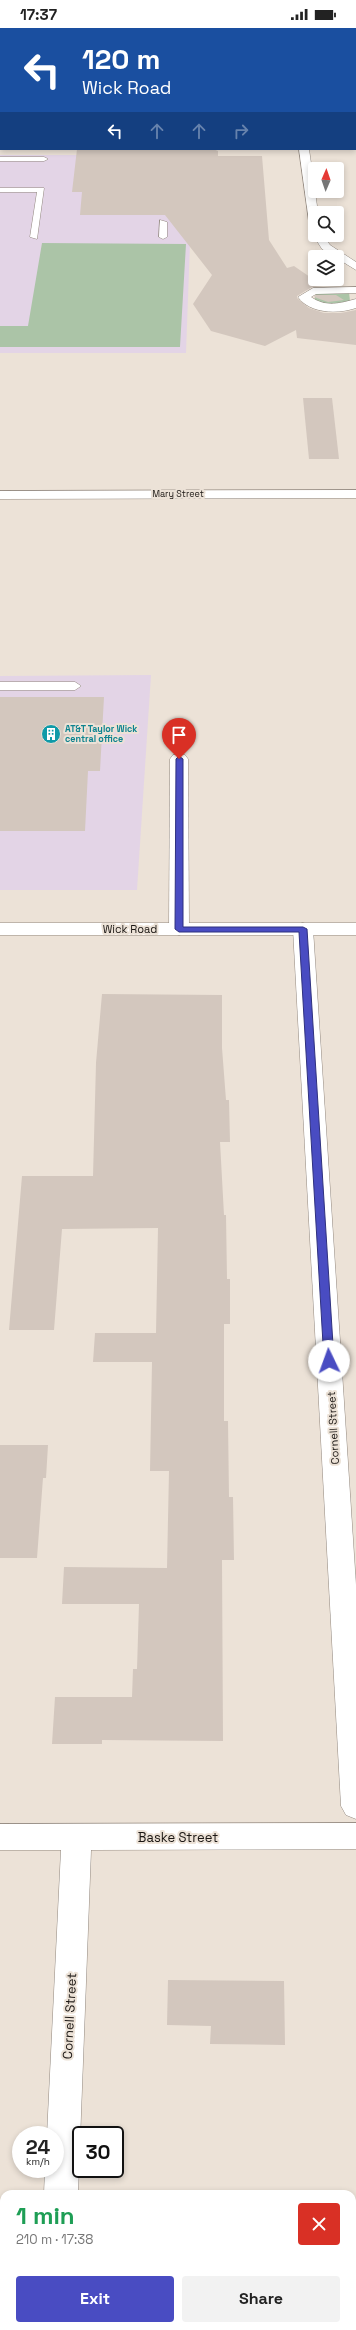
<!DOCTYPE html>
<html lang="en">
<head>
<meta charset="utf-8">
<style>
	:root { --surface:#fff; --page:#f2f2f2; --text:#222; --muted:#767676; --accent:#494cc2 }
	body { margin:0; font-family:"Space Grotesk",sans-serif; background:var(--page); color:var(--text); height:100vh; display:flex; flex-direction:column; font-size:15px; white-space:nowrap }
	* { box-sizing:border-box; margin:0 }
	p { font-size:13px; color:var(--muted) }
	.icon { flex:none; width:22px; height:22px; fill:none; stroke:currentColor; stroke-width:2; stroke-linecap:round; stroke-linejoin:round }
	.map { position:relative; flex:1; overflow:hidden }
	.details { position:absolute; left:0px; top:2162px; width:356px; height:140px; display:flex; flex-direction:column; background:var(--surface); border-radius:12px 12px 0 0; box-shadow:0 2px 6px #0003 }
	.details>* { flex:none }
	.top-card { position:absolute; left:0px; top:0px; width:356px; height:122px; box-shadow:0 2px 6px #0003; background:#1a4fa0; color:#fff; overflow:hidden }
	.needle { width:26px; rotate:2deg }
	.controls { position:absolute; left:308px; top:134px; display:grid; gap:8px }
	.controls a { display:grid; place-items:center; width:36px; height:36px; border-radius:4px; background:var(--surface); box-shadow:0 2px 6px #0003; font-size:20px }
	.speed { position:absolute; left:12px; top:2098px; display:flex; gap:8px; font-size:20px; font-weight:700; text-align:center }
	.speed>* { display:grid; place-content:center; width:52px; height:52px; border-radius:50%; background:var(--surface); box-shadow:0 2px 6px #0003; line-height:1 }
	.speed small { font-size:10px; font-weight:400 }
	.speed .limit { border:2px solid #111; border-radius:6px; background:#fff; color:#111 }
	.pin { position:absolute; display:grid; place-items:center; width:34px; height:34px; color:#fff; margin:-41px -17px; border-radius:50% 50% 50% 0; rotate:-45deg; box-shadow:0 0 4px #0007 }
	.pin .icon { rotate:45deg }
	.me { position:absolute; width:44px; margin:-22px; rotate:357deg; stroke-linejoin:round; filter:drop-shadow(0 0 3px #0008) }
	.turn { display:flex; align-items:center; gap:14px; height:84px; padding:0 16px; font-size:18px }
	.turn .icon { width:52px; height:52px; stroke-width:2.5 }
	.turn b { display:block; font-size:28px; line-height:34px }
	.lanes { display:flex; align-items:center; height:38px; padding:0 16px; background:#0003; justify-content:center; gap:20px; direction:ltr }
	.lanes .off { opacity:.35 }
	.round { display:grid; place-items:center; flex:none; width:42px; height:42px; border-radius:4px; background:var(--page) }
	.overview { display:flex; align-items:center; justify-content:space-between; height:68px; padding:0 16px }
	h1 { font-size:24px; font-weight:600; line-height:30px; color:#1e9e55 }
	.primary-button { display:flex; gap:8px; margin-top:auto; padding:8px 16px }
	.primary-button a { flex:1; height:46px; border-radius:4px; background:var(--accent); color:#fff; font-size:16px; font-weight:600; line-height:46px; text-align:center }
	.primary-button a+a { background:var(--page); color:var(--text) }
	.status { display:flex; justify-content:space-between; align-items:center; height:28px; padding:0 20px; background:var(--surface); direction:ltr }
	.status svg { height:11px; fill:currentColor }
	.map>svg:first-child { display:block }
	.commercial { fill:#e3d4e6 }
	.green { fill:#abc4a7 }
	.building { fill:#d3c7be }
	.lines { fill:none; stroke-linecap:round; stroke-linejoin:round }
	.lane-casing { stroke:#92887f; stroke-width:1 }
	.street-casing { stroke:#92887f; stroke-width:1 }
	.secondary-casing { stroke:#92887f; stroke-width:1 }
	.lane { fill:#fff; fill-rule:evenodd }
	.street { fill:#fff; fill-rule:evenodd }
	.secondary { fill:#fff; fill-rule:evenodd }
	.route { fill:#494cc2; stroke:#2f317e }
	.labels { text-anchor:middle; stroke-width:4; stroke-linejoin:round; paint-order:stroke }
	.far-street-label { font-size:9px; fill:#1a1613; stroke:#ece2d7 }
	.far-culture-label { font-size:9px; font-weight:bold; fill:#0d838f; stroke:#ece2d7; text-anchor:start }
	.street-label { font-size:11px; fill:#1a1613; stroke:#ece2d7 }
	.near-street-label { font-size:13px; fill:#1a1613; stroke:#ece2d7 }
</style>
</head>
<body>
<div class="status"><b>17:37</b><svg viewBox="0 0 49 12"><path d="M0 12V9h3v3zM5 12V6h3v6zM10 12V3h3v9zM15 12V0h3v12zM26 1h20v11H26zM47 4h2v5h-2z"/></svg></div>
<div class="map">
<svg width="356" height="2302" viewBox="0 0 356 2302">
	<rect width="100%" height="100%" fill="#ece2d7"/>
	<g class="commercial">
		<polygon points="0,127 178,127 190,215 186,325 0,325"/>
		<polygon points="151,647 137,862 0,862 0,648"/>
	</g>
	<g class="green">
		<polygon points="42,215 186,216 180,319 0,319 0,298 28,298"/>
		<polygon points="324,264 349,264 350,273 335,277 314,273 316,266"/>
	</g>
	<g class="building">
		<polygon points="77,121 213,121 218,123 218,128 262,128 269,212 287,240 294,238 323,258 312,259 297,268 297,270 309,280 324,285 341,285 356,282 356,317 297,310 296,302 265,318 211,303 193,276 212,247 165,187 80,187 82,164 72,164"/>
		<polygon points="316,267 336,267 344,272 328,274 314,269"/>
		<polygon points="303,370 332,370 339,431 309,431"/>
		<polygon points="0,669 104,669 100,743 88,743 85,803 0,803"/>
		<polygon points="102,966 222,967 222,1020 226,1072 229,1072 230,1114 220,1114 224,1187 226,1187 227,1251 230,1251 230,1296 224,1296 224,1393 228,1393 229,1469 233,1469 234,1532 222,1532 223,1713 102,1712 102,1716 52,1716 55,1669 132,1669 133,1641 137,1641 139,1576 62,1576 64,1539 167,1540 169,1443 150,1443 152,1334 93,1334 95,1305 156,1305 158,1200 62,1201 54,1302 9,1302 22,1148 93,1148 96,1035"/>
		<polygon points="0,1417 48,1417 46,1450 43,1450 37,1530 0,1530"/>
		<polygon points="168,1952 284,1953 285,2017 210,2016 211,1998 167,1997"/>
	</g>
	<g class="lines">
		<defs>
			<g id="lane">
				<polygon points="0,129 44,129 48,131 44,133 0,133"/>
				<polygon points="0,160 44,160 37,211 30,209 37,164 0,164"/>
				<polygon points="160,192 167,194 167,209 163,211 159,209"/>
				<polygon points="0,654 75,654 81,658 75,662 0,662"/>
			</g>
			<g id="street">
				<rect x="181" y="0" width="8" height="1"/>
				<rect x="355" y="49" width="1" height="6"/>
				<rect x="0" y="50" width="1" height="6"/>
				<rect x="355" y="111" width="1" height="6"/>
				<polygon points="299,121 309,121 318,185 315,185 315,204 310,201"/>
				<polygon points="315,204 315,207 323,207 330,217 356,234 356,242 322,221 313,207"/>
				<path d="M356,259V265L316,266L311,269C327,280 340,275 356,271V280C338,286 310,286 298,269L313,260Z"/>
				<polygon points="356,462 356,470 0,471 0,463"/>
				<polygon points="179,726 185,727 188,731 189,901 186,905 179,907 172,905 169,901 170,731 173,727"/>
				<polygon points="303,895 310,897 313,901 356,1557 356,1791 346,1787 341,1778 293,901 296,897"/>
				<polygon points="356,1795 356,1821 91,1822 78,2166 44,2166 45,2141 55,2141 55,2107 47,2107 61,1822 0,1822 0,1796"/>
				<polygon points="37,2298 73,2298 72,2302 36,2302"/>
			</g>
			<rect id="secondary" x="0" y="895" width="356" height="12"/>
		</defs>
		<use href="#lane" class="lane-casing"/>
		<use href="#street" class="street-casing"/>
		<use href="#secondary" class="secondary-casing"/>
		<use href="#lane" class="lane"/>
		<use href="#street" class="street"/>
		<use href="#secondary" class="secondary"/>
	</g>
	<polygon class="route" points="179,728 183,731 183,899 303,899 307,901 334,1333 329,1336 324,1333 299,904 179,904 175,901 176,731"/>
	<defs>
		<symbol id="building-disc" viewBox="-11 -11 22 22"><circle r="9.5" fill="#0f9aa8" stroke="#ece2d7"/><path d="M-4-6H4V6H1V3H-1V6H-4ZM-2.5-4.3h1.7v1.8h-1.7ZM.8-4.3h1.7v1.8H.8ZM-2.5-1h1.7V.8h-1.7ZM.8-1h1.7V.8H.8Z" fill="#fff"/></symbol>
	</defs>
	<g fill-rule="evenodd">
		<use href="#building-disc" x="40" y="695" width="22" height="22"/>
	</g>
	<g class="labels">
		<g class="far-street-label">
			<text x="178" y="469">Mary Street</text>
		</g>
		<g class="far-culture-label">
			<text x="65" y="704">AT&amp;T Taylor Wick<tspan x="65" dy="10">central office</tspan></text>
		</g>
		<g class="street-label">
			<text x="130" y="905">Wick Road</text>
			<text transform="translate(333 1400) rotate(-93)" y="4">Cornell Street</text>
		</g>
		<g class="near-street-label">
			<text x="178" y="1814">Baske Street</text>
			<text transform="translate(69 1988) rotate(-87)" y="5">Cornell Street</text>
		</g>
	</g>
</svg>
<div class="controls">
<a><svg class="needle" viewBox="-14 -14 28 28"><path d="M0-13l5 13h-10z" fill="#e53935"/><path d="M0 13l5-13h-10z" fill="#767676"/></svg></a>
<a><svg class="icon" aria-label="search" viewBox="0 0 24 24"><circle cx="10" cy="10" r="6"/><path d="M15 15l6 6"/></svg></a>
<a><svg class="icon" aria-label="layers" viewBox="0 0 24 24"><path d="M12 4l9 5-9 5-9-5zM3 14l9 5 9-5"/></svg></a>
</div>
<div class="speed"><div>24<small>km/h</small></div><div class="limit">30</div></div>
<div class="pin" style="left:179px;top:731px;background:#d93025"><svg class="icon" aria-label="arrive" viewBox="0 0 24 24"><path d="M6 21V4h12l-3 4 3 4H6"/></svg></div>
<svg class="me" style="left:329px;top:1333px" viewBox="-20 -20 40 40"><circle r="19" fill="#fff"/><path d="M0-13L10 11 0 6-10 11z" fill="#494cc2"/></svg>
<div class="top-card">
<div class="turn"><svg class="icon" aria-label="left" viewBox="0 0 24 24"><path d="M17 20v-9H6M10 6l-5 5 5 5"/></svg><div><b>120 m</b>Wick Road</div></div>
<div class="lanes"><svg class="icon" aria-label="left" viewBox="0 0 24 24"><path d="M17 20v-9H6M10 6l-5 5 5 5"/></svg><svg class="icon off" aria-label="ahead" viewBox="0 0 24 24"><path d="M12 20V5M6 11l6-6 6 6"/></svg><svg class="icon off" aria-label="ahead" viewBox="0 0 24 24"><path d="M12 20V5M6 11l6-6 6 6"/></svg><svg class="icon off" aria-label="right" viewBox="0 0 24 24"><path d="M7 20v-9h11M14 6l5 5-5 5"/></svg></div>
</div>
<section class="details">
<div class="overview"><div><h1>1 min</h1><p>210 m · 17:38</p></div><a class="round" style="background:#d93025;color:#fff"><svg class="icon" aria-label="close" viewBox="0 0 24 24"><path d="M6 6l12 12M18 6L6 18"/></svg></a></div>
<div class="primary-button"><a>Exit</a><a>Share</a></div>
</section>
</div>
</body>
</html>
